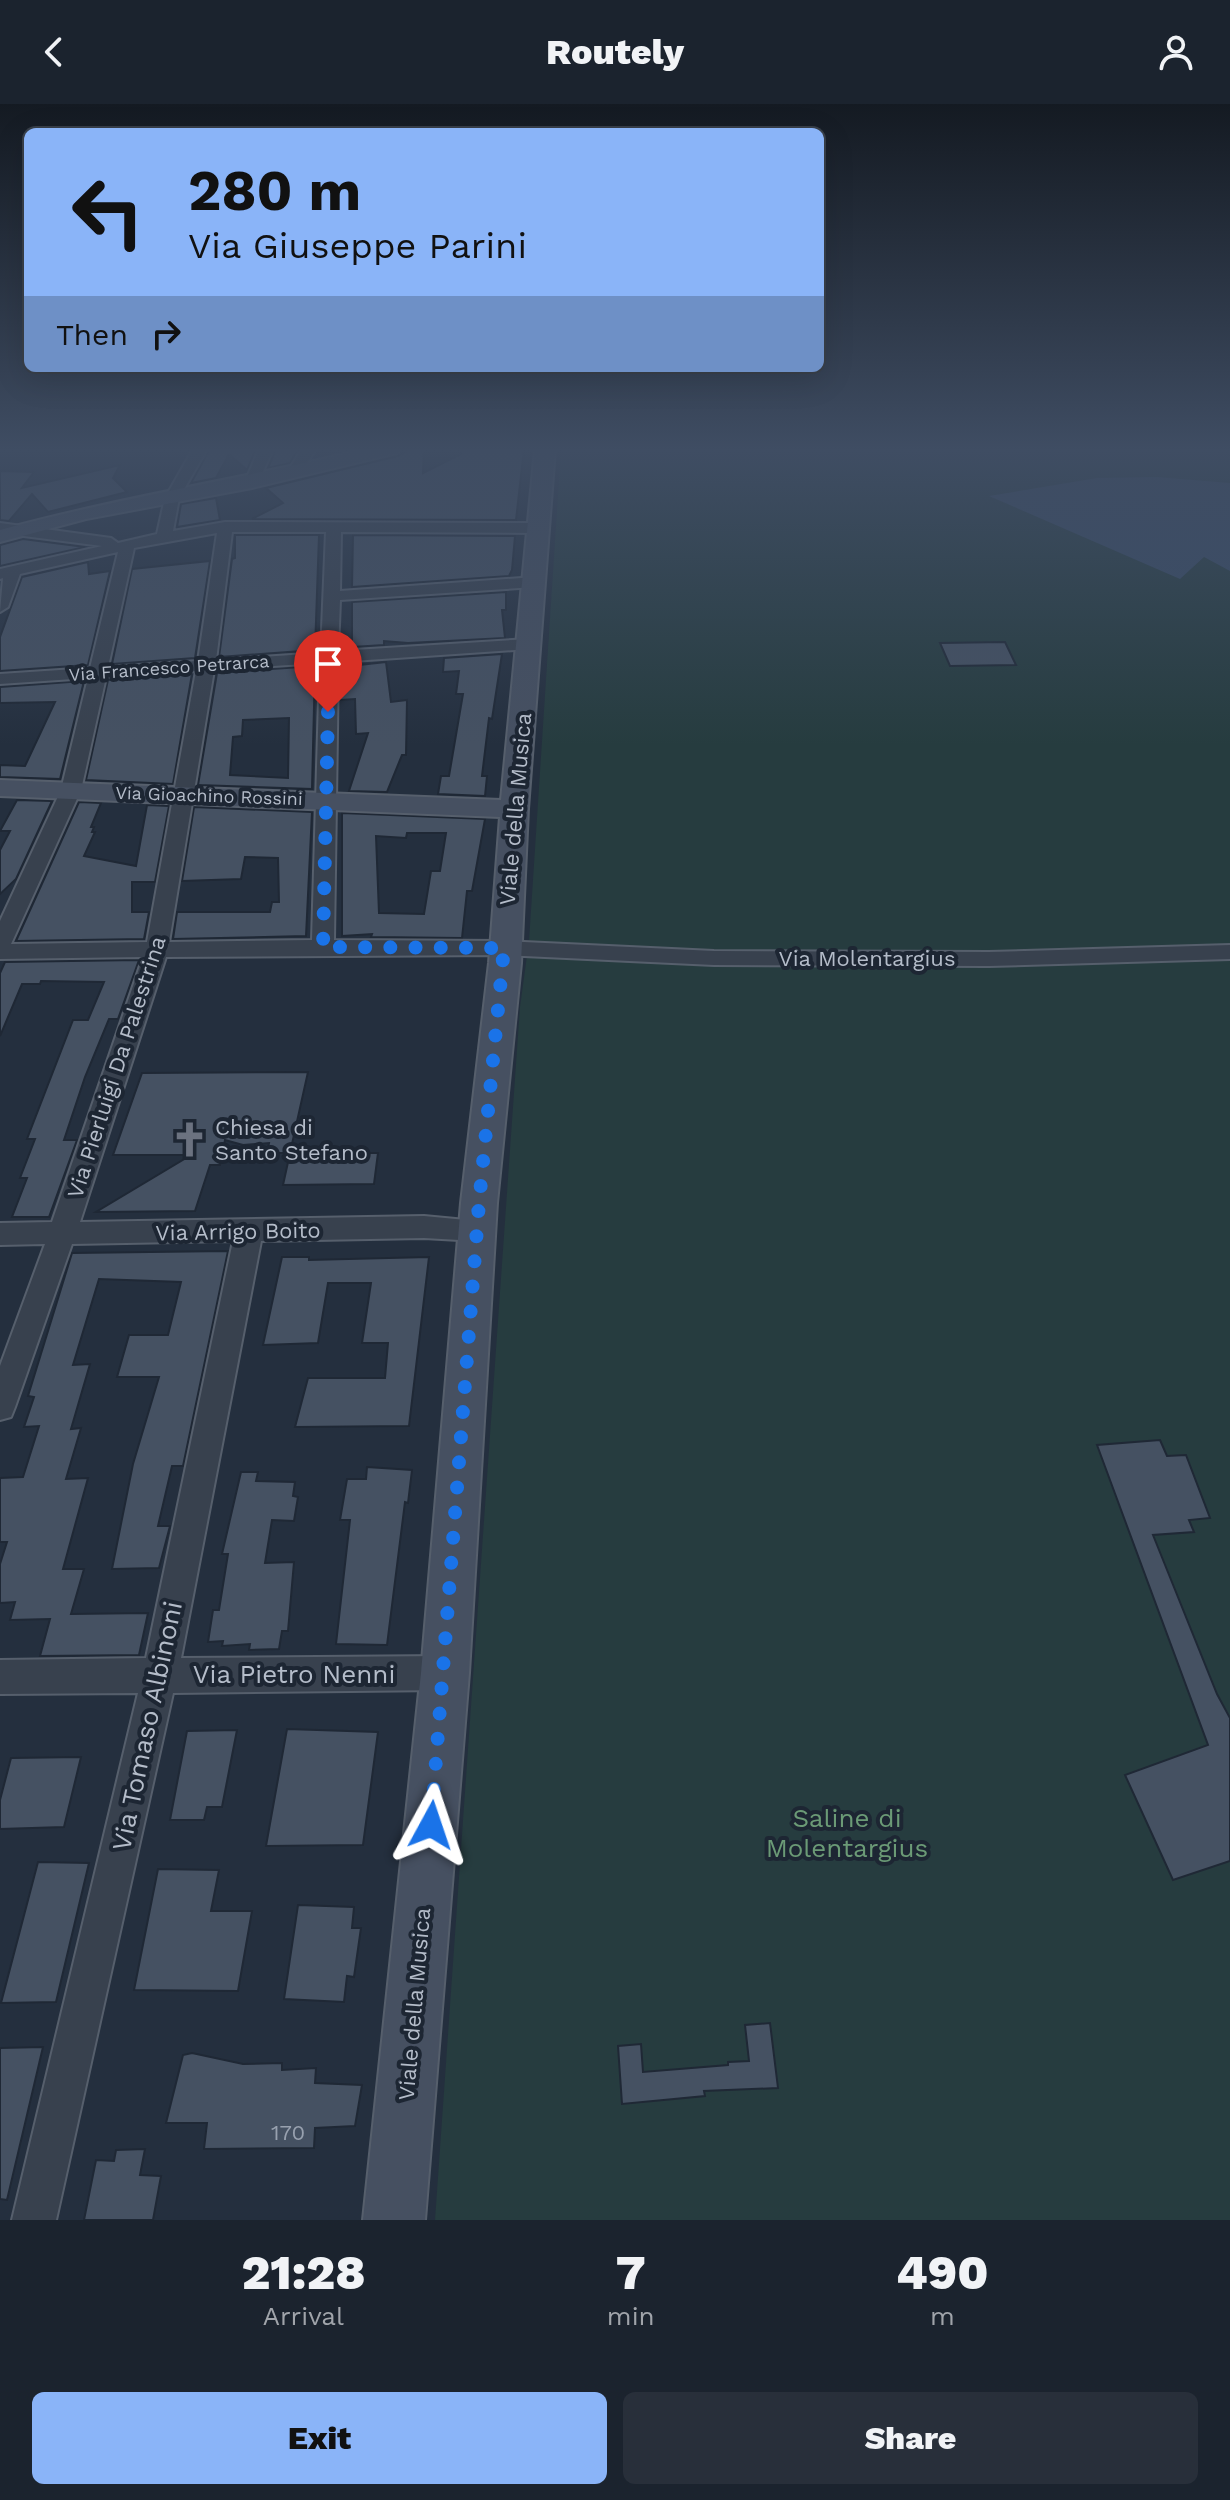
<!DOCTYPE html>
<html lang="en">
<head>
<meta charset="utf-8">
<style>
	:root { --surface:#1b232e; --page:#282f3a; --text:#f1f3f6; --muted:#a0a4aa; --line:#39404a; --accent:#8ab4f8 }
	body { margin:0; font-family:"Work Sans",sans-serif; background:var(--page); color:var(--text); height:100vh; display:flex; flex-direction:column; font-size:30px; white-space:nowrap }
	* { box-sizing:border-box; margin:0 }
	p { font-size:26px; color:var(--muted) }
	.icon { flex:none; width:44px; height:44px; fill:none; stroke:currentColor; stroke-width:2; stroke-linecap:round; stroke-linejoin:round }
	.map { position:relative; height:2116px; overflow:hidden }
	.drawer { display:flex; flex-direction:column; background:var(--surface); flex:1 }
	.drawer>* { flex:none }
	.guide { position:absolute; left:24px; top:24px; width:800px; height:244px; border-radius:12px; box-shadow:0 8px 32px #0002,0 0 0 2px var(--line); background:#8ab4f8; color:#111; overflow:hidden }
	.pin { position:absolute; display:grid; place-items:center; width:68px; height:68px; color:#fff; margin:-82px -34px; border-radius:50% 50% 50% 0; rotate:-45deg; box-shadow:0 0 8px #0007 }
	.pin .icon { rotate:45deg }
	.me { position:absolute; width:88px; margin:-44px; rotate:5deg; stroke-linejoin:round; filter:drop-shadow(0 0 6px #0008) }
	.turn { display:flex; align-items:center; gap:28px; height:168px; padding:0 32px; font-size:36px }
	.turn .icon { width:104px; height:104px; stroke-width:2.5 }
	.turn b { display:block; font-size:56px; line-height:68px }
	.then { display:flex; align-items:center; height:76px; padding:0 32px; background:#0003; gap:16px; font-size:30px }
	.eta { display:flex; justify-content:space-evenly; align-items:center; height:136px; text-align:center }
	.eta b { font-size:48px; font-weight:800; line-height:56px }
	.cta { display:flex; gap:16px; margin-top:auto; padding:16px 32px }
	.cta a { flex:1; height:92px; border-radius:12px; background:var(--accent); color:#111; font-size:32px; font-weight:800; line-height:92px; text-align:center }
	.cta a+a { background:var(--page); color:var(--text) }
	header { display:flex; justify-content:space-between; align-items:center; height:104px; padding:0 32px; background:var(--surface); font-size:36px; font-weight:800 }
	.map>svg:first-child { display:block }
	.green { fill:#263c3f }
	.water { fill:#394c67 }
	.building { fill:#455162; stroke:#1f2835; stroke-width:2; fill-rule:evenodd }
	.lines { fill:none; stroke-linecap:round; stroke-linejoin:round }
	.street-casing { stroke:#565f6c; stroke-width:4 }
	.secondary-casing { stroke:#565f6c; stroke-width:4 }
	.street { fill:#38414e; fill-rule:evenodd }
	.secondary { fill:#465061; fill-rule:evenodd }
	.route { stroke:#1a73e8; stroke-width:14; stroke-dasharray:0 25.2 }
	.labels { text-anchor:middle; stroke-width:8; stroke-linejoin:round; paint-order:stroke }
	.far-street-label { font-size:18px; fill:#b4bcc9; stroke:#1d2633 }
	.street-label { font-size:22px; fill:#b4bcc9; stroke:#1d2633 }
	.poi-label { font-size:22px; fill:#b4bcc9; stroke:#1d2633; text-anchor:start }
	.near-number-label { font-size:22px; fill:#98a1af }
	.near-street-label { font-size:26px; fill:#b4bcc9; stroke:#1d2633 }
	.near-park-label { font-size:26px; fill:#6b9a76; stroke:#1d2633 }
</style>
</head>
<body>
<header><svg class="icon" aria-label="back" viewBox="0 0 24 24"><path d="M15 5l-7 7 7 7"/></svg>Routely<svg class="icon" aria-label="person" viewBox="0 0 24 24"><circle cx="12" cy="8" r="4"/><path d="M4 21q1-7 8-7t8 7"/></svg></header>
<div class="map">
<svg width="1230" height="2116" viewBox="0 0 1230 2116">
	<rect width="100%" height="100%" fill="#242f3e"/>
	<polygon class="green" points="561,345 1230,345 1230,2116 435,2116 520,903 529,837"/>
	<polygon class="water" points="1157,373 1230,379 1230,467 1204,453 1180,475 989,392 1097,374"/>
	<g class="building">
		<polygon points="210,345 256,345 247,366 229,350 216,374 191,379"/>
		<polygon points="276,345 298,345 290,359 268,364"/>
		<polygon points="411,345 424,345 423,369 461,350 462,345 524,345 516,416 252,415 283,399 266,384 398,352"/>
		<polygon points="120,361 113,374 127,388 48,408 32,390 9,417 0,416 0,367 34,368 22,384"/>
		<polygon points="216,394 220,416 177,423 181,400"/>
		<polygon points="235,431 319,431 315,546 219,553 232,455 235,454"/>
		<polygon points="353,431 515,432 512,466 509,472 352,483"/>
		<polygon points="23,435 85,443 0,462 0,441"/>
		<polygon points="210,457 195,554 112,560 132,465"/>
		<polygon points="88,458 89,470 110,467 88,561 0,567 0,533 22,473"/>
		<polygon points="506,488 506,506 502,506 505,534 408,539 384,537 384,541 352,543 352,498"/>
		<polygon points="1005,538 1016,561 950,562 940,539"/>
		<polygon points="502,550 492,615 489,614 482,672 487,672 485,692 438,690 441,672 449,672 463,590 456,590 459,567 443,568 444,554"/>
		<polygon points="386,558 391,598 407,596 406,651 402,651 387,688 349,687 368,629 356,630 355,595 340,596 341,563"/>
		<path d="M315,562L312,685L198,681L217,569ZM289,614L288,674L230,671L233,633L242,632L243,616Z"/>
		<polygon points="192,570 173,680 86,676 108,576"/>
		<polygon points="84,577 60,675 0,673 0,661 25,662 55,598 0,599 0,583"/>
		<polygon points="17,696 52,697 16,775 0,790 0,746 10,727 0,727"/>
		<polygon points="79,698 101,699 91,723 94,723 92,728 95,728 84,752 136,762 147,701 169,702 155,778 132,778 132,808 149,808 144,835 16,837"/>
		<polygon points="194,703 312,708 306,832 173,835 177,808 270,808 272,798 279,798 278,754 245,753 241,775 182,777"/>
		<path d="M342,709L485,715L472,787H467L462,834L371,833L372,830L342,832ZM407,729H446L440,767H431L424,810L379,809L376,732L406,734Z"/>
		<polygon points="139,856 118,915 109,915 85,973 64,1036 77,1036 49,1113 12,1113 27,1074 20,1074 35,1035 27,1035 73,916 88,916 104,878 41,877 40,880 22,880 0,932 0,869 5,858"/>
		<polygon points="308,968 290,1049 267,1049 269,1039 243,1041 225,1036 220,1061 210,1061 195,1107 96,1108 191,1051 113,1051 142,969"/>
		<polygon points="290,1049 378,1049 374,1080 283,1081"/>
		<polygon points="228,1147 183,1362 172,1362 158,1422 170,1422 159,1464 112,1465 133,1360 159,1273 117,1273 129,1231 168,1231 181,1178 99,1175 73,1261 90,1260 71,1325 81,1324 66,1375 88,1374 63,1465 84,1465 71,1510 148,1509 139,1551 40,1552 50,1515 10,1516 15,1498 0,1499 0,1460 7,1438 0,1438 0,1374 23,1373 39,1322 24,1323 34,1293 28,1292 72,1149"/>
		<polygon points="282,1153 309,1153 309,1156 429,1153 409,1322 295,1323 308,1274 385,1274 388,1239 362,1239 371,1179 328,1179 318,1239 263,1241"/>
		<polygon points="1160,1336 1167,1352 1186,1351 1210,1414 1189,1416 1194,1428 1153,1431 1217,1590 1230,1614 1230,1757 1173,1776 1125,1671 1208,1641 1097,1341"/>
		<polygon points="367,1363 412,1366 408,1399 405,1398 387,1541 336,1540 350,1416 340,1416 347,1375 366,1375"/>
		<polygon points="241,1368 258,1368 256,1377 295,1378 293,1392 298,1393 294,1417 272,1416 265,1459 294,1458 288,1527 282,1527 279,1545 249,1546 250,1540 222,1542 223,1537 208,1538 213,1506 219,1506 228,1450 222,1450"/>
		<polygon points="287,1625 378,1628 363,1741 266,1742"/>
		<polygon points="237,1626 222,1703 207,1703 204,1716 170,1716 187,1627"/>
		<polygon points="81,1653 64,1723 0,1725 0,1696 11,1654"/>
		<polygon points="38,1758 89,1759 56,1898 1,1899"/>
		<polygon points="158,1765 219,1766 211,1807 252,1807 238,1887 134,1886"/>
		<polygon points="298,1801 354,1803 352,1824 361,1824 354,1873 347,1872 344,1898 284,1895"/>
		<polygon points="770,1919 778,1984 704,1987 705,1992 622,2000 618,1942 641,1940 643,1968 728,1961 728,1958 749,1957 745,1921"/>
		<polygon points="43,1943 7,2096 0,2095 0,1944"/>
		<polygon points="192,1949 243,1960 282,1959 282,1966 316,1964 315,1979 362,1981 355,2022 315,2024 314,2044 204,2045 207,2019 166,2019 183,1951"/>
		<polygon points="145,2045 140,2071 161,2072 153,2116 84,2116 96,2056 114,2057 116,2046"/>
	</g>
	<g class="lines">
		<defs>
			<g id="street">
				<path d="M193,345H207L179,394L173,427L225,418L538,419L546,424L538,429L341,428L340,487L535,473L543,478L535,483L340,496L338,547L529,535L538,540L529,545L338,558L334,836L504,837L714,847L989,848L1230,841V855L989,862L714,861L504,851L166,853L80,1118L424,1112L487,1118L491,1126L487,1134L477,1137L424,1134L261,1137L181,1554L445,1552L457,1557L462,1569L457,1581L445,1586L173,1589L56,2116H12L138,1589L0,1590V1556L146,1554L233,1137L72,1140L15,1303L11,1313L0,1316V1262L45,1140L0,1141V1119L52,1118L143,853L0,855V817L61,686L88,574L0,580V570L90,564L118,448L20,470L8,503L0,508L3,474L0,475V465L102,442L0,429V419L111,434L118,439L157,430L165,394ZM232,428H326L321,549L216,556ZM217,429L198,557L108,563L134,444ZM320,559L312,836L169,838L214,566ZM196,567L147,838L11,840L81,686L106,573Z"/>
				<polygon points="259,345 273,345 257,381 247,381 245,378"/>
				<polygon points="302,345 316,345 300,370 290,370 288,367"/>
			</g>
			<g id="secondary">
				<path d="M366,345H400L397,349L252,384L86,415L0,438V426C121,393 245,374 366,345Z"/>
				<polygon points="535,345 555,345 528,705 521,859 497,1099 469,1569 425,2116 363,2116 421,1569 461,1099 489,859 500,713 0,692 0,676 501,696"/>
			</g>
		</defs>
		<use href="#street" class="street-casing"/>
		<use href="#secondary" class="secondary-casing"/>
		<use href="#street" class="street"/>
		<use href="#secondary" class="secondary"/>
	</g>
	<linearGradient id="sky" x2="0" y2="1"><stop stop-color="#141a22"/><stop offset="0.54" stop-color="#3f4d63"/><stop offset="1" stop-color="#3f4d63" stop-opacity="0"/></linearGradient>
	<rect width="1230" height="641" fill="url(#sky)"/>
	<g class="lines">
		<polyline class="route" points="328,608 323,843 504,844 479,1099 431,1721"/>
	</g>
	<defs>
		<symbol id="church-bare" viewBox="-9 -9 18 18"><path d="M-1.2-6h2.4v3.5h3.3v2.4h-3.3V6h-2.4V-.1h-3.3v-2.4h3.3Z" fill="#6b7280" stroke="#1d2633" stroke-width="2.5" paint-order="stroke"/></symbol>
	</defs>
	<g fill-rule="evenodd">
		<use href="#church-bare" x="164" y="1010" width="51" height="51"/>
	</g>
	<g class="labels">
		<g class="far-street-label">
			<text transform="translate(169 564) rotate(-4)" y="6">Via Francesco Petrarca</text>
			<text transform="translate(209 692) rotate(2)" y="6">Via Gioachino Rossini</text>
		</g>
		<g class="street-label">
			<text transform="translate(515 705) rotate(-85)" y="8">Viale della Musica</text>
			<text x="867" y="862">Via Molentargius</text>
			<text transform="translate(116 963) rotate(-72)" y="8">Via Pierluigi Da Palestrina</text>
			<text transform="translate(238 1127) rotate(-1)" y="8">Via Arrigo Boito</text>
			<text transform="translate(414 1900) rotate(-85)" y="8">Viale della Musica</text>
		</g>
		<g class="poi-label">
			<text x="215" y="1031">Chiesa di<tspan x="215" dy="25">Santo Stefano</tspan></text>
		</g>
		<g class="near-number-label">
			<text x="288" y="2036">170</text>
		</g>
		<g class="near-street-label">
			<text x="294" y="1579">Via Pietro Nenni</text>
			<text transform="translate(147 1622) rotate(-78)" y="9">Via Tomaso Albinoni</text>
		</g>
		<g class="near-park-label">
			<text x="847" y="1723">Saline di<tspan x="847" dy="30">Molentargius</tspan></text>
		</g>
	</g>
</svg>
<div class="pin" style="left:328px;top:608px;background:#d93025"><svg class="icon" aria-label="arrive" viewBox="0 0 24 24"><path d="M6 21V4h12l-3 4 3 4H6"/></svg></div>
<svg class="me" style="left:431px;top:1721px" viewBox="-20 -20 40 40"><path d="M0-17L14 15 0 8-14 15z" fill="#1a73e8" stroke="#fff" stroke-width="4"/></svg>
<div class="guide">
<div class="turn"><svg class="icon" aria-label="left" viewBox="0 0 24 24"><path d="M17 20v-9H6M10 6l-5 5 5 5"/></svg><div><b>280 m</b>Via Giuseppe Parini</div></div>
<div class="then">Then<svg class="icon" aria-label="right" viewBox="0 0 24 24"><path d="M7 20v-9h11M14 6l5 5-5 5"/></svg></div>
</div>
</div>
<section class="drawer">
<div class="eta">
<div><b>21:28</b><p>Arrival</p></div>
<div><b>7</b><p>min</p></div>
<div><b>490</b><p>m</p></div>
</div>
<div class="cta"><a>Exit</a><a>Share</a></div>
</section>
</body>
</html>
